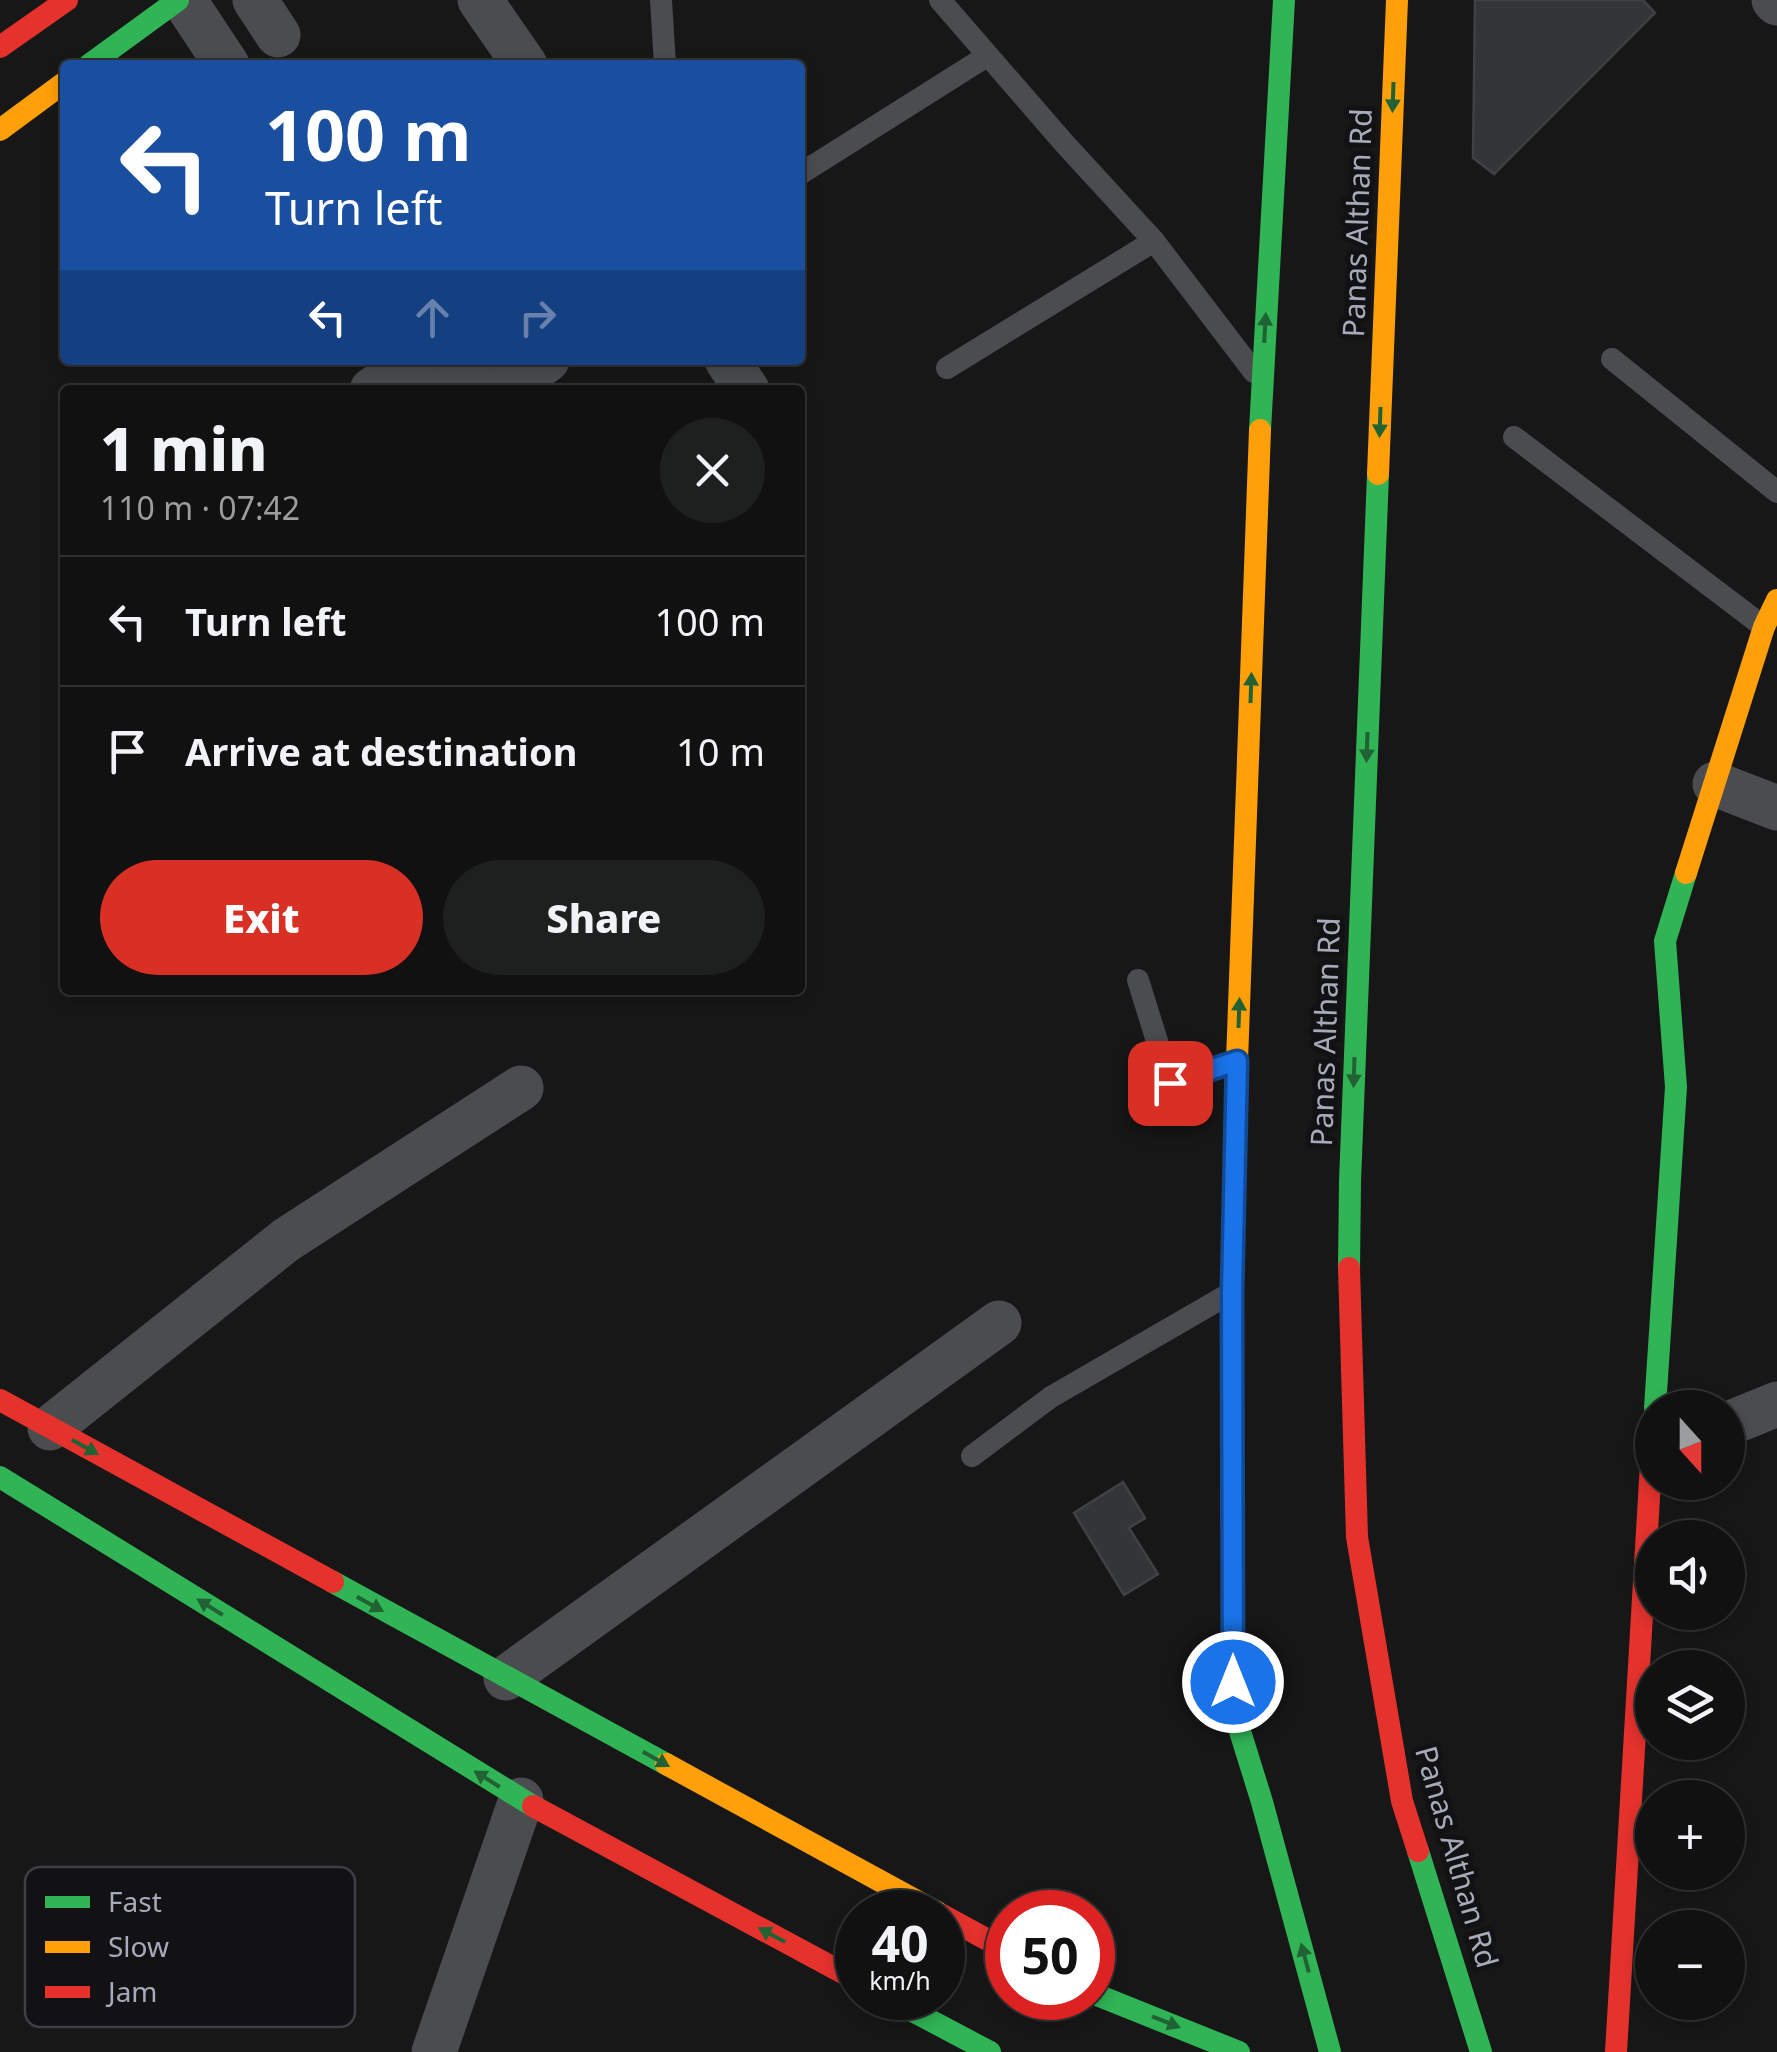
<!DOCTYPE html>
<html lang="en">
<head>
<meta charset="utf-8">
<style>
	:root { --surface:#111; --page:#1e1f1f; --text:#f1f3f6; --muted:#9c9d9f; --line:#303131; --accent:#d93025 }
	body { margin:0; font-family:"Noto Sans",sans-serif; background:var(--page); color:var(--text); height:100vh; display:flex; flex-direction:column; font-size:38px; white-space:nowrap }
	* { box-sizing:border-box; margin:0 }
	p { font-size:32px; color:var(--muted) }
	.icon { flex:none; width:55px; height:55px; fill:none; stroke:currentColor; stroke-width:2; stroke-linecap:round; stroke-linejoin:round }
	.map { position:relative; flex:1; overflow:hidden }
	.drawer { position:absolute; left:60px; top:385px; width:745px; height:610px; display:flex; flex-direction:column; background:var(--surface); border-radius:10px; box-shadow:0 5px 15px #0003,0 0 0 2px var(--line) }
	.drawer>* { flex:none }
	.hud { position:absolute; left:60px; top:60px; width:745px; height:305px; border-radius:10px; box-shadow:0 5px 15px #0003,0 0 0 2px var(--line); background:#1a4fa0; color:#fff; overflow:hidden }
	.needle { width:65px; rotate:159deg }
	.buttons { position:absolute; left:1635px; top:1390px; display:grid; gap:20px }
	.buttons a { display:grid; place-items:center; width:110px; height:110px; border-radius:50%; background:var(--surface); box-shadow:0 5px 15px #0003,0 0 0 2px var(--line); font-size:50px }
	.speed { position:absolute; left:835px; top:1890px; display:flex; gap:20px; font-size:50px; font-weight:700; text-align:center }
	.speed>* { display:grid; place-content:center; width:130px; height:130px; border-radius:50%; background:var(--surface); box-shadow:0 5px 15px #0003,0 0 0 2px var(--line); line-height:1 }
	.speed small { font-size:25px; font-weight:400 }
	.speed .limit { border:15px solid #d22; background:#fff; color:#111 }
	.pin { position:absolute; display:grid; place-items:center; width:85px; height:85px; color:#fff; margin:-42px; border-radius:20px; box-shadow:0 5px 15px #0006 }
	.me { position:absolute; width:110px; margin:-55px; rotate:0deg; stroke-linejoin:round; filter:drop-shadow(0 0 8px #0008) }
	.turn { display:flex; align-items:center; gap:35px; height:210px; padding:0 40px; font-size:45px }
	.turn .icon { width:130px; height:130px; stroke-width:2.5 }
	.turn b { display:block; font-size:70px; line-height:85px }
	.lanes { display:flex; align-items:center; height:95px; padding:0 40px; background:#0003; justify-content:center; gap:50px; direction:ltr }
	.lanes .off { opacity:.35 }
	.round { display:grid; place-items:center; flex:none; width:105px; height:105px; border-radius:52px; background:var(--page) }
	.summary { display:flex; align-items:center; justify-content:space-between; height:170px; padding:0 40px }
	h1 { font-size:60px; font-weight:800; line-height:75px }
	.action { display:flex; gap:20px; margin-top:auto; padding:20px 40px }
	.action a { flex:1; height:115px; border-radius:60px; background:var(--accent); color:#fff; font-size:40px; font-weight:800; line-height:115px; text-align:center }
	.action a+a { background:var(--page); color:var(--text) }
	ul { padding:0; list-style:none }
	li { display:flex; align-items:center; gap:30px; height:130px; padding:0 40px; border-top:2px solid var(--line) }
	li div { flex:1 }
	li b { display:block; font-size:38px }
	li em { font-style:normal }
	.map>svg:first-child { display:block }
	.building { fill:#343538; stroke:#404143; stroke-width:2.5 }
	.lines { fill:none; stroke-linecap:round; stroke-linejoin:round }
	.lane { stroke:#4b4c50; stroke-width:22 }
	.street { stroke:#4b4c50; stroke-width:45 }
	.fast { stroke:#30b455; stroke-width:22 }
	.slow { stroke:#ff9f0a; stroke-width:22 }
	.jam { stroke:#e5322d; stroke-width:22 }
	.oneway { fill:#216234 }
	.route-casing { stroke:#114b97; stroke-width:25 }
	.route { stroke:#1a73e8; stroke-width:18 }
	.labels { text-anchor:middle; stroke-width:10; stroke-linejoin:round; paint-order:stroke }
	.street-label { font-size:30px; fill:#a7abb9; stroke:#121114 }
	.key { fill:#121114; stroke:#3f3f46; stroke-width:2.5 }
	.key-label { font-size:28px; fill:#a7abb9 }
</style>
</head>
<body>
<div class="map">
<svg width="1777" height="2052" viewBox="0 0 1777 2052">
	<rect width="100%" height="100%" fill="#171717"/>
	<g class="building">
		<polygon points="1475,0 1643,0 1655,13 1494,174 1473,158"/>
		<polygon points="1123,1482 1145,1518 1129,1528 1158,1574 1124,1595 1074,1513"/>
	</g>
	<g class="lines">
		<g class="lane">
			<polyline points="661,0 665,65"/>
			<polyline points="940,0 1064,143 1154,241 1254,372"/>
			<polyline points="800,174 987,56"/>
			<polyline points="1612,359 1777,492"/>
			<polyline points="947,368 1154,241"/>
			<polyline points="1514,437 1764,627"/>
			<polyline points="1138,980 1170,1083 1235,1061"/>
			<polyline points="972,1456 1051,1397 1229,1294"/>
		</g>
		<g class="street">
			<polyline points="184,0 227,65"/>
			<polyline points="255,0 278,35"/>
			<polyline points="480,0 525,65"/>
			<polyline points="1774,0 1777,3"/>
			<polyline points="425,360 446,390"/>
			<polyline points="471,360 492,390"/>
			<polyline points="727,360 747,390"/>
			<polyline points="372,390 417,360"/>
			<polyline points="504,390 547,360"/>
			<polyline points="1715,784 1777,808"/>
			<polyline points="1728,1424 1777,1404"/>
			<polyline points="50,1428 286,1240 521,1088"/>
			<polyline points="506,1678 999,1323"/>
			<polyline points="434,2052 521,1800"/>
		</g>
		<g class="fast">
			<polyline points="89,65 178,0"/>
			<polyline points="1260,430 1284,0"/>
			<polyline points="1349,1268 1350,1181 1378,474"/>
			<polyline points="1232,1287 1233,1681 1239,1728 1262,1802 1330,2052"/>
			<polyline points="1655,1408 1676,1087 1665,941 1686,873"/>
			<polyline points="0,1477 533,1806"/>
			<polyline points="333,1582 666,1764"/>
			<polyline points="1418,1851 1481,2052"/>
			<polyline points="1092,1993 1239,2052"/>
			<polyline points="888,1998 990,2052"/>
		</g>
		<g class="slow">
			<polyline points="0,130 65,82"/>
			<polyline points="1378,474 1397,0"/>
			<polyline points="1686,873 1764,627 1777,600"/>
			<polyline points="1232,1287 1237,1061 1260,430"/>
			<polyline points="666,1764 937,1912"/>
		</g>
		<g class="jam">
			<polyline points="0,47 67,0"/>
			<polyline points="1349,1268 1357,1537 1402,1801 1418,1851"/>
			<polyline points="0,1400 333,1582"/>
			<polyline points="533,1806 858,1981"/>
			<polyline points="942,1915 1008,1951"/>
			<polyline points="1616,2052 1652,1447"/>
		</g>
	</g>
	<defs><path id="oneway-solid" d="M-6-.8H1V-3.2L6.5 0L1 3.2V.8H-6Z" transform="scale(2.5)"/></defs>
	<g class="oneway">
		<use href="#oneway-solid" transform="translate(1393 97) rotate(92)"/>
		<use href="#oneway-solid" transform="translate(1265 328) rotate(-87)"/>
		<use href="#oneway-solid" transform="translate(1380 422) rotate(92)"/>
		<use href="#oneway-solid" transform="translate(1251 688) rotate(-88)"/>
		<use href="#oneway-solid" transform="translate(1367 747) rotate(92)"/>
		<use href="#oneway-solid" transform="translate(1239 1013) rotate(-88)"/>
		<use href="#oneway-solid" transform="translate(1354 1072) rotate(92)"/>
		<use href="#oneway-solid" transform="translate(85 1447) rotate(29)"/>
		<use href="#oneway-solid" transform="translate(370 1604) rotate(29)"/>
		<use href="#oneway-solid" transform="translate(210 1607) rotate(-148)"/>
		<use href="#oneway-solid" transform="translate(656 1759) rotate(29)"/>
		<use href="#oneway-solid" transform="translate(487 1779) rotate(-148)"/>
		<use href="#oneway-solid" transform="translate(772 1935) rotate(-152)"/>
		<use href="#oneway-solid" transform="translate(1305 1958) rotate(-105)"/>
		<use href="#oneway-solid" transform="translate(1166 2022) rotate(22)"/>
	</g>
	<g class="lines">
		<defs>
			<polyline id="route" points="1170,1083 1237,1061 1232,1292 1233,1682"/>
		</defs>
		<use href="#route" class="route-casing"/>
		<use href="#route" class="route"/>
	</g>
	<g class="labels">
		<g class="street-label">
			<text transform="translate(1358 223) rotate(-88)" y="10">Panas Althan Rd</text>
			<text transform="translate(1326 1032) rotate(-88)" y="10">Panas Althan Rd</text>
			<text transform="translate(1456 1857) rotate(74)" y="10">Panas Althan Rd</text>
		</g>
	</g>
	<rect x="25" y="1867" width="330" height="160" rx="15" class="key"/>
	<rect x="45" y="1896" width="45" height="12" fill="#30b455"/>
	<rect x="45" y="1941" width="45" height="12" fill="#ff9f0a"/>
	<rect x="45" y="1986" width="45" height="12" fill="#e5322d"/>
	<g class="key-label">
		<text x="108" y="1912">Fast</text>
		<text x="108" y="1957">Slow</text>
		<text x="108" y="2002">Jam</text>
	</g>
</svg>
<div class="buttons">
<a><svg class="needle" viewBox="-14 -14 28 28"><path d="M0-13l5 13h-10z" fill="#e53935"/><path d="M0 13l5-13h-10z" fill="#9c9d9f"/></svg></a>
<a><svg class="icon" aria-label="sound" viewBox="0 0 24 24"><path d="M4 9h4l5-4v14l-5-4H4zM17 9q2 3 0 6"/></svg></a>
<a><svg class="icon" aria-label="layers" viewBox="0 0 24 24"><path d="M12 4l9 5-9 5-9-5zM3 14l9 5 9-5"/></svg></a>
<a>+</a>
<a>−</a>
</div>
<div class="speed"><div>40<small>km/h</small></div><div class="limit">50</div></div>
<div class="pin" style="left:1170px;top:1083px;background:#d93025"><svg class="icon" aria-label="arrive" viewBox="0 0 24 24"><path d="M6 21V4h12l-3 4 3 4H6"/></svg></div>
<svg class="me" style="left:1233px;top:1682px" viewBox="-20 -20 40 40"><circle r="17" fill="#1a73e8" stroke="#fff" stroke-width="3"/><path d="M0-11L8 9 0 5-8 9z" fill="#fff"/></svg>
<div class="hud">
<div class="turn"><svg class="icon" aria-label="left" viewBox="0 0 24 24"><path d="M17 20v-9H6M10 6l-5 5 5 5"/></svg><div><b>100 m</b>Turn left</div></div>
<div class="lanes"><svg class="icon" aria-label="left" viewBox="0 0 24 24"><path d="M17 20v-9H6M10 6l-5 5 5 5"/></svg><svg class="icon off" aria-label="ahead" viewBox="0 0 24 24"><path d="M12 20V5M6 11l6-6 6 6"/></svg><svg class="icon off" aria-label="right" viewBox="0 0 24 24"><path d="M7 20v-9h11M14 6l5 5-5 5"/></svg></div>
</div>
<section class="drawer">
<div class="summary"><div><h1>1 min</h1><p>110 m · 07:42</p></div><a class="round"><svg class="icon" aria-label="close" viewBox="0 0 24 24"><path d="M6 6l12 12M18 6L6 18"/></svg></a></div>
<ul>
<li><svg class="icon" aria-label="left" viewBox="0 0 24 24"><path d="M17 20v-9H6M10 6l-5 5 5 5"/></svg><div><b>Turn left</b></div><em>100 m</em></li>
<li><svg class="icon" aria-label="arrive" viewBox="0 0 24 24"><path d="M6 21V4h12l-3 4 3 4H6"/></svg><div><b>Arrive at destination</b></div><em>10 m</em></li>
</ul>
<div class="action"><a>Exit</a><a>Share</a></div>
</section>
</div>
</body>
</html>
